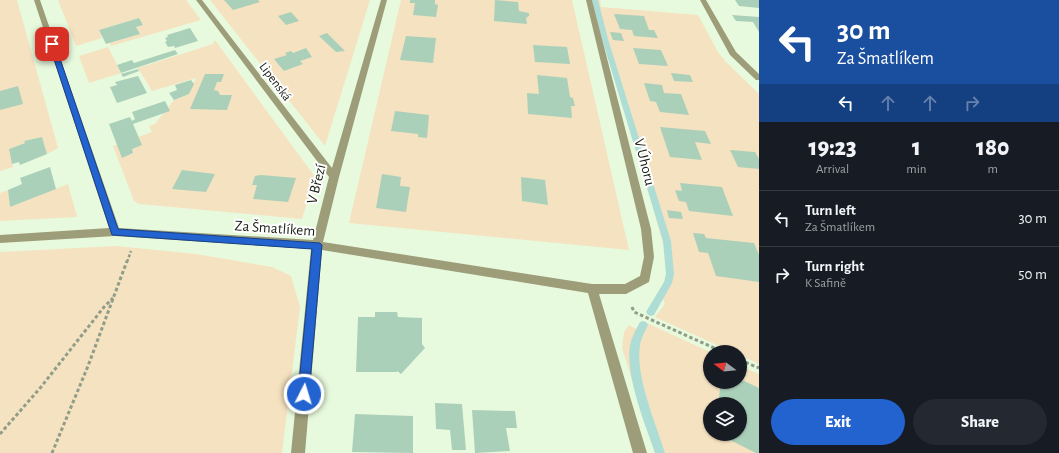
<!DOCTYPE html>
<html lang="en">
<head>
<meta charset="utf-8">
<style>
	:root { --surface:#171b24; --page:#242831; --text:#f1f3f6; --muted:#9ea1a6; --line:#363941; --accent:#2363d0 }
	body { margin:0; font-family:"Alegreya Sans",sans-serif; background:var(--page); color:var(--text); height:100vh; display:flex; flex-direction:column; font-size:15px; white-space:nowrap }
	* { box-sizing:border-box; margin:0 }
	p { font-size:13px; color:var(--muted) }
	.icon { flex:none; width:22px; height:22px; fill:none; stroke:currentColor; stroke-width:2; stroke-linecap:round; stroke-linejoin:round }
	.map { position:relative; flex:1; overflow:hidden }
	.sheet { display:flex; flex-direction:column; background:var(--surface); width:300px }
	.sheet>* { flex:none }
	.top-card { background:#1a4fa0; color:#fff; overflow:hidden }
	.needle { width:26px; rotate:286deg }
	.tools { position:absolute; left:703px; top:345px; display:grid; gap:8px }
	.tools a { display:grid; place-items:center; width:44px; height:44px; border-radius:50%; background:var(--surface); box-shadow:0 1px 3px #0004; font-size:20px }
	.pin { position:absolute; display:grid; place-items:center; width:34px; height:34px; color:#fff; margin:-17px; border-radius:8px; box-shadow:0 2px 6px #0006 }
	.me { position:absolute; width:44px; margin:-22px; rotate:5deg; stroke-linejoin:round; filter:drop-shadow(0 0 3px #0008) }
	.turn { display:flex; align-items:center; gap:14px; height:84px; padding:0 12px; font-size:18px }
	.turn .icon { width:52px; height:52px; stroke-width:2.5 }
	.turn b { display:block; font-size:28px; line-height:34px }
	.lanes { display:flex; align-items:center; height:38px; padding:0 12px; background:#0003; justify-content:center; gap:20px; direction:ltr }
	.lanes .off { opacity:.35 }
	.eta { display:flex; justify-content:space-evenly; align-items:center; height:68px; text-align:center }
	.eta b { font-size:24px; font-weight:800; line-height:28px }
	.primary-button { display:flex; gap:8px; margin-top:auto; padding:8px 12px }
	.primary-button a { flex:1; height:46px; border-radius:24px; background:var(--accent); color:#fff; font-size:16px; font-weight:800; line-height:46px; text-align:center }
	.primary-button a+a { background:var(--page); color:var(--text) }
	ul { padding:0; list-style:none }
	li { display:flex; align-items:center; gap:12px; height:56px; padding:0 12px; border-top:1px solid var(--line) }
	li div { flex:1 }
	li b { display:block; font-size:15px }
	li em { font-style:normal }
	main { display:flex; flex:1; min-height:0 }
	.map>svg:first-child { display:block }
	.green { fill:#f5e2c0; fill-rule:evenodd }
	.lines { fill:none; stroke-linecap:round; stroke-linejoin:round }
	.stream { fill:#aeddd6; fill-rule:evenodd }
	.building { fill:#abd0ba }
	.path-far1 { stroke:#909d88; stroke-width:2.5; stroke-dasharray:3 2; stroke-linecap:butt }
	.path { stroke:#909d88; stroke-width:3; stroke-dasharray:3.5 2.5; stroke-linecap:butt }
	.minor { fill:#9d9d7a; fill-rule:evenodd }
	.route { fill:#2363d0; stroke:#174087 }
	.labels { text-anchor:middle; stroke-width:4; stroke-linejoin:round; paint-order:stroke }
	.far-street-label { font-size:13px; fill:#1a2016; stroke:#fff }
	.street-label { font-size:15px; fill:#1a2016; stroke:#fff }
</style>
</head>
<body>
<main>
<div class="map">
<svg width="759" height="453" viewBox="0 0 759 453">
	<rect width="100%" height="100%" fill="#e8fadd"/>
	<g class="green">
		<polygon points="0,0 17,0 58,148 47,154 42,137 24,141 25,143 9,149 13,167 0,171"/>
		<polygon points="58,0 186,0 201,20 111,46 110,43 140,34 136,27 139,18 99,30 102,38 76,46"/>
		<polygon points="210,0 370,0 325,146"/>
		<polygon points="401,0 572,0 629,250 349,223"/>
		<polygon points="594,0 600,0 601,7 698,15 718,52 726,62 759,94 759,364 740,355 740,352 732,352 655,317 665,304 661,294 665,282 667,264 664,247 655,215 648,178"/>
		<polygon points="215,40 315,177 302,219 139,204 134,201 113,146 152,132 149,126 155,124 174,100 189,94 196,78 152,91 138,68 213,44"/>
		<polygon points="108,47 121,73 89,83 79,56"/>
		<polygon points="68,184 77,217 0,221 0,193 8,190 10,207"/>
		<polygon points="116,246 196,254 272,267 291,276 300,307 282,453 0,453 0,252"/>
		<path d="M647,323L710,352V382H740V366L759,374V453H655L622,348L624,332L629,325L644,333ZM710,404H740V434H710Z"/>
	</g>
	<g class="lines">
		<g class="stream">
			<polygon points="592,0 598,0 608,39 671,241 674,274 672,283 654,315 651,316 648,315 646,312 664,282 666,274 663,241 602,39"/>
			<path d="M643,321L646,322L648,325C645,332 641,338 640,345C635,376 656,424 665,453H655C645,424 625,375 630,345C632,337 636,329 640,322Z"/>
		</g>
	</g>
	<g class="building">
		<polygon points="224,0 258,0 260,2 233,10"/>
		<polygon points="410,0 435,0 435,4 438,5 436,17 413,15 415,3 410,3"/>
		<polygon points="495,0 518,2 519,11 529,13 529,16 526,18 527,24 494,21"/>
		<polygon points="735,0 759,0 759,8 739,6"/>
		<polygon points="291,12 299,21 286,25 278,16"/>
		<polygon points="614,14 644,16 649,30 654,30 658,38 634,36 632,30 620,29"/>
		<polygon points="732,15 759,17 759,32 753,22 736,21"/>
		<polygon points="139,18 143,25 136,27 140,34 106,44 99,30"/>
		<polygon points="190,28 198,41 175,48 174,46 168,47 165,42 167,41 165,38 168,37 167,35"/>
		<polygon points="610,32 621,33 624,41 613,40"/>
		<polygon points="327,33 345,51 336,52 319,36"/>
		<polygon points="406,36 436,38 433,63 400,60"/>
		<polygon points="533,45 567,47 570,64 535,62"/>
		<polygon points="306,48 312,57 300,61 303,64 284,71 274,59 287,55 285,53 291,51 293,53"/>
		<polygon points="633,48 661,50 668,66 639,64"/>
		<polygon points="175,50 178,54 121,73 117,65 132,60 134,63"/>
		<polygon points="138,69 139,71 123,77 121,74"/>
		<polygon points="671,73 690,75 693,82 674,81"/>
		<polygon points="205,74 224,74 221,82 217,82 214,90 218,91 220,95 232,95 227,110 190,109"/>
		<polygon points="537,75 567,78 570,97 573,98 575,106 571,106 572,118 528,114 527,93 539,94"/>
		<polygon points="138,76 147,93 117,103 110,87 117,85 115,82"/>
		<polygon points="191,80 194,84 189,94 174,100 169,93 177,90 175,85"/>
		<polygon points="644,83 662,85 664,93 681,94 689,115 660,112 656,102 650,101"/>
		<polygon points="18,86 23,104 0,110 0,91"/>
		<polygon points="165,101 170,111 133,124 142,145 132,149 133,153 122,158 109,124 130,117 132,121 135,119 132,112"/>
		<polygon points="395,111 429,115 427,138 418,137 418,134 391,131"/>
		<polygon points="660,127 705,131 711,144 695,142 702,160 670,157"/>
		<polygon points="42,137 47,154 20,165 19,162 12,164 9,149 25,143 24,141"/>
		<polygon points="730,150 755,152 759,159 759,169 738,167"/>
		<polygon points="50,167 56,189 10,207 8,190 22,184 20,178"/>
		<polygon points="182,170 215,174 206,192 172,189"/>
		<polygon points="382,174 401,177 400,186 410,187 406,212 376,208"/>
		<polygon points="261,175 296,178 288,202 253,199 257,185 252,185 255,176"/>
		<polygon points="521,177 545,180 548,205 522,201"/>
		<polygon points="680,183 722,187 733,216 689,211 686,202 679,201 675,190 682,191"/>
		<polygon points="667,210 681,212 683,219 669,218"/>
		<polygon points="693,233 704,234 706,238 754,243 759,255 759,282 716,276 708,253 699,252"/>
		<polygon points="375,312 397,312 398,317 422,318 422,344 425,348 401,374 397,371 397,372 356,372 358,317 375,317"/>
		<polygon points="740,379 759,388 759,453 756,453 718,434 740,434 740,404 718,404 721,382 740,382"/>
		<polygon points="435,403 462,404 466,450 452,450 450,430 436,429"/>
		<polygon points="472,410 515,411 517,428 506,428 510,451 475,453"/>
		<polygon points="355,414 413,416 413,453 352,452"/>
	</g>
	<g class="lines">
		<polyline class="path-far1" points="127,262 131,251"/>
		<g class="path">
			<polyline points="632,307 634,312 723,352"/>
			<polyline points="740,360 759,368"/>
			<polyline points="0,434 41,387 104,307 113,298"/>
			<polyline points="52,453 88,366 127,261"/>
		</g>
		<g class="minor">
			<polygon points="34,0 40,0 119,228 313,240 329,177 196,0 202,0 332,168 381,0 387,0 339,177 323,242 592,284 625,284 640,276 644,257 641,229 586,0 592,0 651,229 654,257 649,282 626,294 599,294 647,453 633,453 588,293 322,250 305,453 291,453 311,249 115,236 0,243 0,235 109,228"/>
			<polygon points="700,0 706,0 736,52 759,74 759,80 756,80 730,55"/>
		</g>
	</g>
	<polygon class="route" points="50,43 55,44 118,229 320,243 322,245 309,394 308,398 304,400 299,398 298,394 312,249 112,235 49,44"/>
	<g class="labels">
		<g class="far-street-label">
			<text transform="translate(276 81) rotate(53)" y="5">Lipenská</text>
		</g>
		<g class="street-label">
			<text transform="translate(645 162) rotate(76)" y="5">V Úhoru</text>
			<text transform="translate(316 184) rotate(-76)" y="5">V Březí</text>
			<text transform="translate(275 228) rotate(4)" y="5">Za Šmatlíkem</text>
		</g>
	</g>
</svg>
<div class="tools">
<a><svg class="needle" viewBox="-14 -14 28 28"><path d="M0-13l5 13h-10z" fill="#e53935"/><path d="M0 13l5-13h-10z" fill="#9ea1a6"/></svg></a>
<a><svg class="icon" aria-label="layers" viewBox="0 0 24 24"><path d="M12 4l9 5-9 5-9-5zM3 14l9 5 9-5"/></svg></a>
</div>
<div class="pin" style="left:52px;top:44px;background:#d93025"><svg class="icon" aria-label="arrive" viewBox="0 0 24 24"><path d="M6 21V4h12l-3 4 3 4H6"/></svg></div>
<svg class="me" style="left:304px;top:394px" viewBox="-20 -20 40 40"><circle r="17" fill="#2363d0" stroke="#fff" stroke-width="3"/><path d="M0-11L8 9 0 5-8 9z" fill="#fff"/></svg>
</div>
<section class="sheet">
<div class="top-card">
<div class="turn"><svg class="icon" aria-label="left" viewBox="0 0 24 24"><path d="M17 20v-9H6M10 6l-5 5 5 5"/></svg><div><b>30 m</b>Za Šmatlíkem</div></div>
<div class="lanes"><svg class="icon" aria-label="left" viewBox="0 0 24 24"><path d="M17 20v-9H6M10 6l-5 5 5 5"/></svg><svg class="icon off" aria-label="ahead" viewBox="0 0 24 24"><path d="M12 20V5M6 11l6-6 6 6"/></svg><svg class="icon off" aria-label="ahead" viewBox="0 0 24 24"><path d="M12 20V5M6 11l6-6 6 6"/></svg><svg class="icon off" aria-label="right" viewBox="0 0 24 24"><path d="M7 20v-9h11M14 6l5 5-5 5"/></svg></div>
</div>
<div class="eta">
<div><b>19:23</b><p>Arrival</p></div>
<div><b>1</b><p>min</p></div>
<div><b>180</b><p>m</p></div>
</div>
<ul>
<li><svg class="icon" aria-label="left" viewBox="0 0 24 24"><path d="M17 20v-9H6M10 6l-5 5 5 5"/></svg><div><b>Turn left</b><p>Za Šmatlíkem</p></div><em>30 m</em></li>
<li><svg class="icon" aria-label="right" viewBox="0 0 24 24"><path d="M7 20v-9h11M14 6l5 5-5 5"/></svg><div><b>Turn right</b><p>K Safině</p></div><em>50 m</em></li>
</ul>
<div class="primary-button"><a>Exit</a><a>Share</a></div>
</section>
</main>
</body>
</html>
